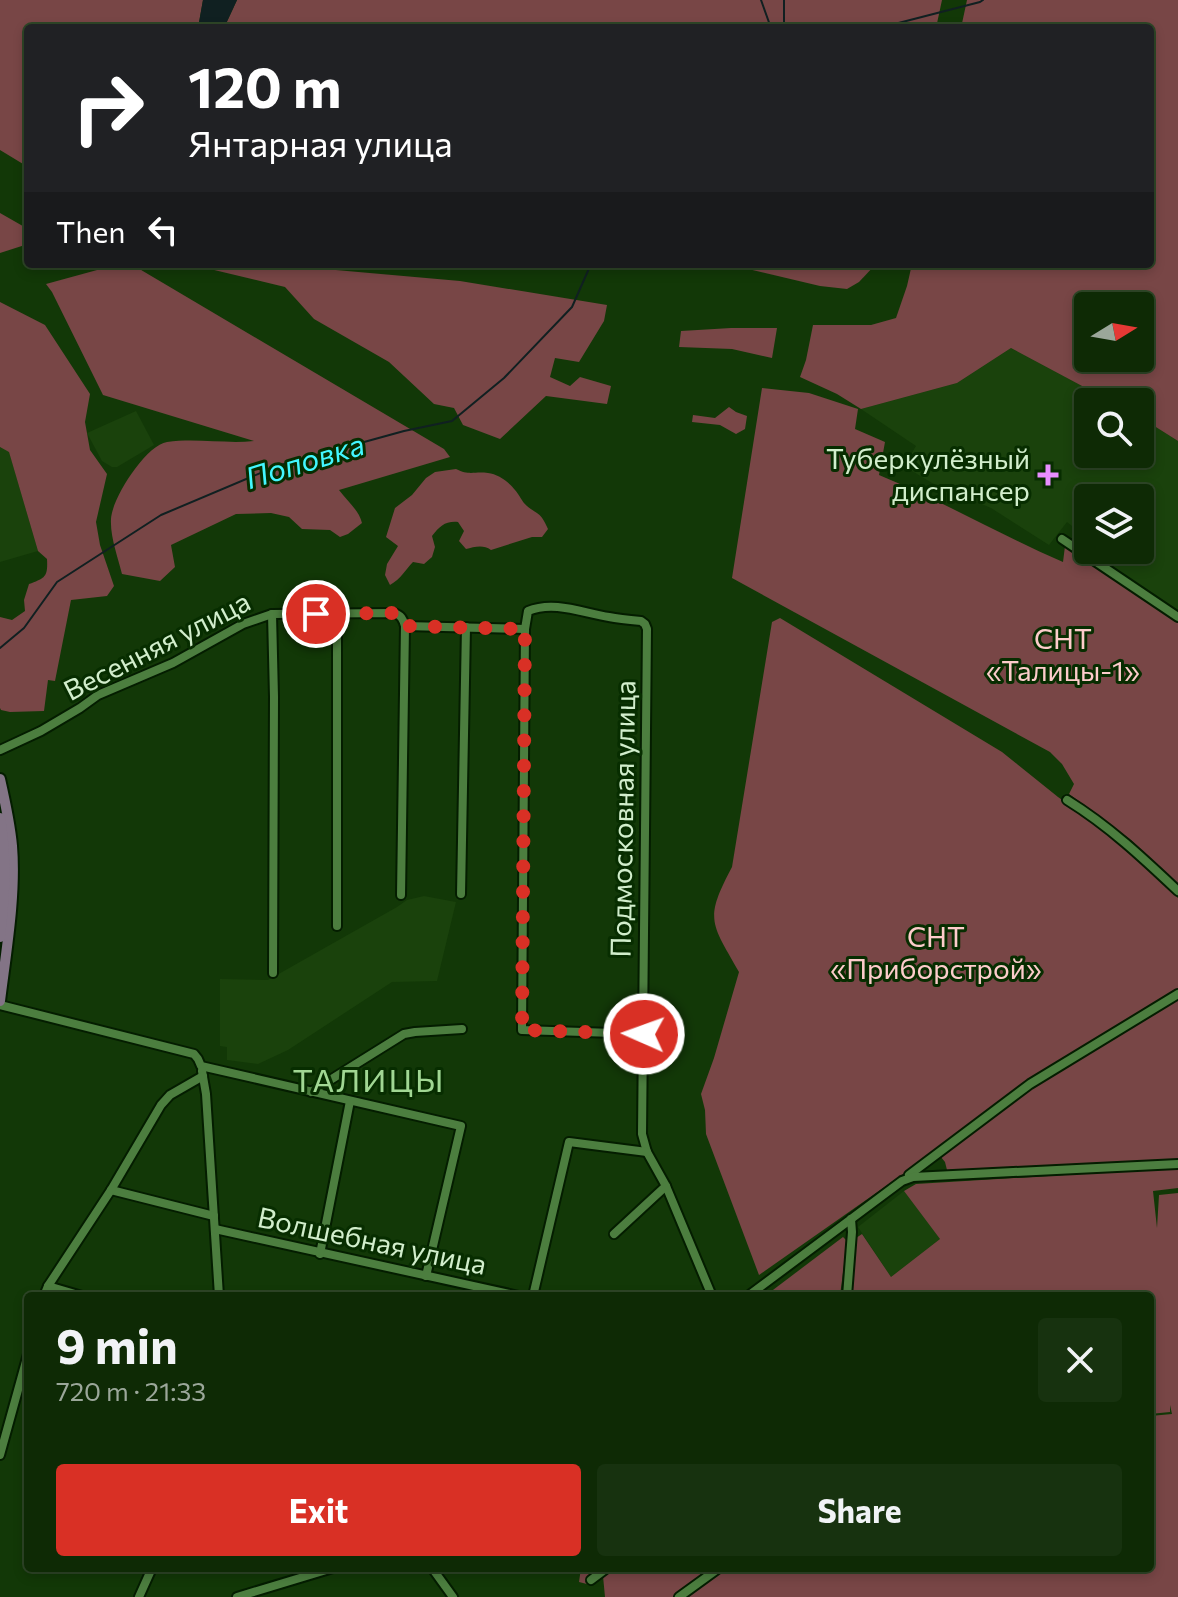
<!DOCTYPE html>
<html lang="en">
<head>
<meta charset="utf-8">
<style>
	:root { --surface:#0e2a05; --page:#17320f; --text:#f1f3f6; --muted:#9ba79a; --line:#2e4627; --accent:#d93025 }
	body { margin:0; font-family:Commissioner,sans-serif; background:var(--page); color:var(--text); height:100vh; display:flex; flex-direction:column; font-size:30px; white-space:nowrap }
	* { box-sizing:border-box; margin:0 }
	p { font-size:26px; color:var(--muted) }
	.icon { flex:none; width:44px; height:44px; fill:none; stroke:currentColor; stroke-width:2; stroke-linecap:round; stroke-linejoin:round }
	.map { position:relative; flex:1; overflow:hidden }
	.side { position:absolute; left:24px; top:1292px; width:1130px; height:280px; display:flex; flex-direction:column; background:var(--surface); border-radius:8px; box-shadow:0 4px 12px #0003,0 0 0 2px var(--line) }
	.side>* { flex:none }
	.hud { position:absolute; left:24px; top:24px; width:1130px; height:244px; border-radius:8px; box-shadow:0 4px 12px #0003,0 0 0 2px var(--line); background:#202124; color:#fff; overflow:hidden }
	.needle { width:52px; rotate:79deg }
	.buttons { position:absolute; left:1074px; top:292px; display:grid; gap:16px }
	.buttons a { display:grid; place-items:center; width:80px; height:80px; border-radius:8px; background:var(--surface); box-shadow:0 4px 12px #0003,0 0 0 2px var(--line); font-size:40px }
	.pin { position:absolute; display:grid; place-items:center; width:68px; height:68px; color:#fff; margin:-34px; border:4px solid #fff; border-radius:50%; box-shadow:0 2px 8px #0007 }
	.me { position:absolute; width:88px; margin:-44px; rotate:272deg; stroke-linejoin:round; filter:drop-shadow(0 0 6px #0008) }
	.turn { display:flex; align-items:center; gap:28px; height:168px; padding:0 32px; font-size:36px }
	.turn .icon { width:104px; height:104px; stroke-width:2.5 }
	.turn b { display:block; font-size:56px; line-height:68px }
	.then { display:flex; align-items:center; height:76px; padding:0 32px; background:#0003; gap:16px; font-size:30px }
	.round { display:grid; place-items:center; flex:none; width:84px; height:84px; border-radius:8px; background:var(--page) }
	.head { display:flex; align-items:center; justify-content:space-between; height:136px; padding:0 32px }
	h1 { font-size:48px; font-weight:700; line-height:60px }
	.button { display:flex; gap:16px; margin-top:auto; padding:16px 32px }
	.button a { flex:1; height:92px; border-radius:8px; background:var(--accent); color:#fff; font-size:32px; font-weight:700; line-height:92px; text-align:center }
	.button a+a { background:var(--page); color:var(--text) }
	.map>svg:first-child { display:block }
	.built { fill:#1a420c; fill-rule:evenodd }
	.green { fill:#784646; fill-rule:evenodd }
	.water { fill:#102021 }
	.lines { fill:none; stroke-linecap:round; stroke-linejoin:round }
	.stream { stroke:#102021; stroke-width:2 }
	.minor-casing { stroke:#041d00; stroke-width:12 }
	.major-casing { stroke:#041d00; stroke-width:14 }
	.minor { stroke:#4c7e3f; stroke-width:8 }
	.major { stroke:#837486; stroke-width:10 }
	.route { stroke:#d93025; stroke-width:14; stroke-dasharray:0 25.2 }
	.poi-dot { fill:#e88eff; stroke:#072d00; stroke-width:3 }
	.labels { text-anchor:middle; stroke-width:6; stroke-linejoin:round; paint-order:stroke }
	.poi-label { font-size:28px; fill:#d2eecc; stroke:#072d00; text-anchor:end }
	.park-label { font-size:28px; fill:#fdcccb; stroke:#072d00 }
	.street-label { font-size:28px; fill:#d2eecc; stroke:#072d00 }
	.water-label { font-size:30px; font-style:italic; fill:#42f7ff; stroke:#072d00 }
	.quarter-label { font-size:32px; letter-spacing:2px; fill:#a1d793; stroke:#072d00 }
</style>
</head>
<body>
<div class="map">
<svg width="1178" height="1597" viewBox="0 0 1178 1597">
	<rect width="100%" height="100%" fill="#123807"/>
	<g class="built">
		<path d="M1011,348L1112,402H1088V454H1140V417L1178,441V610L1072,540L1078,531L1067,522L1049,545L991,508L932,483L904,466L916,446L861,409L957,383ZM1088,498H1140V550H1088Z"/>
		<polygon points="136,411 154,445 117,467 112,467 102,461 87,433"/>
		<polygon points="0,447 9,451 38,551 0,562"/>
		<polygon points="424,896 456,902 437,981 392,982 288,1050 258,1064 227,1060 227,1047 220,1046 220,979 268,980 397,907 407,900"/>
		<polygon points="904,1191 940,1239 891,1277 858,1227"/>
	</g>
	<g class="green">
		<polygon points="0,0 203,0 198,28 28,28 28,167 0,150"/>
		<polygon points="237,0 942,0 936,28 224,28"/>
		<path d="M967,0H1178V441L1140,417V402H1112L1011,348L957,383L861,409L837,394L800,377L806,360L813,325H871L896,318L907,286L912,264H1150V28H961ZM1088,306H1140V358H1088Z"/>
		<polygon points="0,213 28,229 28,244 0,253"/>
		<path d="M119,264H131L444,449L450,457L339,490C347,501 359,510 362,523L348,534L340,537L330,530L302,529L289,517L271,513L236,514L171,545L175,567L160,581L122,574C118,557 110,537 111,519C112,498 146,445 167,442C196,438 226,444 254,441L103,395L52,292L46,284Z"/>
		<polygon points="202,264 268,264 460,281 607,305 604,321 579,362 555,358 550,377 570,386 580,377 611,386 607,404 546,396 500,439 463,425 454,408 434,404 389,362 314,319 285,287 210,269"/>
		<polygon points="727,264 876,264 859,282 847,289 820,286"/>
		<path d="M0,302L45,325L90,394L85,422L90,450L107,474L96,522L100,545L114,586L107,596L71,600L55,681L48,680L44,711L10,712L1,710L0,708V617L12,620L25,611L24,600L29,584C45,578 48,577 47,559L38,551L9,452L0,447Z"/>
		<polygon points="731,328 777,328 772,358 732,349 679,347 681,331"/>
		<path d="M762,388L809,393L858,409L855,429L885,442L879,475C942,501 1001,535 1063,562L1065,546L1178,623V885L1131,840L1069,794L1074,784L1062,764L1050,752L732,578Z"/>
		<polygon points="729,407 736,412 747,416 745,429 736,434 720,425 692,422 693,415 715,418"/>
		<path d="M456,469C470,476 474,471 488,473C498,474 509,482 515,490C519,494 522,502 527,506C539,516 540,511 548,529L542,537H532L491,550C483,544 474,547 466,549L459,541L464,531L458,522C445,521 440,526 432,536L435,547L432,557L424,564L413,562C405,570 401,579 390,585L385,575L387,564L398,546L386,537L395,508L412,495L426,478L435,472Z"/>
		<path d="M780,618L1002,752L1058,797L1109,833L1178,898V1159L947,1170L945,1162L936,1151L759,1275L706,1134L705,1110L701,1094L714,1058L739,972C711,922 704,920 732,867L772,622Z"/>
		<polygon points="1178,1168 1178,1188 1153,1191 1157,1228 1159,1195 1178,1193 1178,1597 605,1597 603,1576 591,1585 579,1582 581,1568 1150,1568 1150,1416 1172,1414 1170,1405 1170,1412 1150,1414 1150,1296 852,1296 856,1238 862,1234 891,1277 940,1239 904,1191 916,1184"/>
		<polygon points="843,1237 847,1241 840,1296 765,1296"/>
	</g>
	<polygon class="water" points="203,0 237,0 224,28 198,28"/>
	<g class="lines">
		<g class="stream">
			<polyline points="761,0 771,28"/>
			<polyline points="784,28 784,0"/>
			<polyline points="879,28 980,2 983,0"/>
			<polyline points="0,648 24,628 57,582 161,515 277,466 404,431 452,421 504,378 572,307 591,264"/>
		</g>
		<defs>
			<g id="minor">
				<polyline points="1062,539 1178,617"/>
				<polyline points="272,614 274,697 273,973"/>
				<polyline points="405,626 525,629"/>
				<path d="M0,750L41,731L80,708L98,695L173,663L243,624L272,614L394,613C401,615 403,619 405,626L401,895"/>
				<path d="M1067,800C1109,826 1143,858 1178,891"/>
				<polyline points="461,894 466,627"/>
				<polyline points="337,926 337,613"/>
				<polyline points="0,1005 194,1054 198,1059 201,1066 461,1126 426,1276"/>
				<path d="M644,1034L522,1030L525,629L528,611C554,600 583,613 609,617C619,619 630,620 641,621L645,624L647,629L642,1134L647,1152L666,1186L712,1296"/>
				<polyline points="202,1071 206,1094 219,1296"/>
				<polyline points="311,1092 404,1034 415,1032 462,1029"/>
				<polyline points="909,1175 1030,1084 1178,994"/>
				<polyline points="111,1190 214,1216"/>
				<polyline points="215,1229 519,1296"/>
				<polyline points="614,1234 666,1186"/>
				<polyline points="320,1254 350,1101"/>
				<polyline points="48,1286 82,1296"/>
				<polyline points="44,1296 48,1286 111,1190 161,1105 170,1095 203,1076"/>
				<polyline points="533,1296 569,1142 647,1152"/>
				<polyline points="748,1296 902,1181 913,1177 1178,1164"/>
				<polyline points="847,1296 852,1232 851,1219"/>
				<polyline points="0,1455 28,1354"/>
				<polyline points="432,1568 453,1597"/>
				<polyline points="591,1580 607,1568"/>
				<polyline points="139,1597 152,1568"/>
				<polyline points="237,1597 333,1568"/>
				<polyline points="679,1597 719,1568"/>
			</g>
			<g id="major">
				<path d="M0,779C5,801 10,823 12,846C16,895 6,952 0,1001"/>
				<path d="M0,818C7,857 5,897 0,937"/>
			</g>
		</defs>
		<use href="#minor" class="minor-casing"/>
		<use href="#major" class="major-casing"/>
		<use href="#minor" class="minor"/>
		<use href="#major" class="major"/>
	</g>
	<g class="lines">
		<path class="route" d="M316,614L394,613C401,615 403,619 405,626L525,629L522,1030L644,1034"/>
	</g>
	<path class="poi-dot" d="M1044 463h8v8h8v8h-8v8h-8v-8h-8v-8h8z"/>
	<g class="labels">
		<g class="poi-label">
			<text x="1030" y="469">Туберкулёзный<tspan x="1030" dy="32">диспансер</tspan></text>
		</g>
		<g class="park-label">
			<text x="1063" y="649">СНТ<tspan x="1063" dy="32">«Талицы-1»</tspan></text>
			<text x="936" y="947">СНТ<tspan x="936" dy="32">«Приборстрой»</tspan></text>
		</g>
		<g class="street-label">
			<text transform="translate(157 646) rotate(-27)" y="10">Весенняя улица</text>
			<text transform="translate(623 819) rotate(-89)" y="10">Подмосковная улица</text>
			<text transform="translate(372 1241) rotate(12)" y="10">Волшебная улица</text>
		</g>
		<g class="water-label">
			<text transform="translate(305 462) rotate(-17)" y="10">Поповка</text>
		</g>
		<g class="quarter-label">
			<text x="369" y="1092">ТАЛИЦЫ</text>
		</g>
	</g>
</svg>
<div class="buttons">
<a><svg class="needle" viewBox="-14 -14 28 28"><path d="M0-13l5 13h-10z" fill="#e53935"/><path d="M0 13l5-13h-10z" fill="#9ba79a"/></svg></a>
<a><svg class="icon" aria-label="search" viewBox="0 0 24 24"><circle cx="10" cy="10" r="6"/><path d="M15 15l6 6"/></svg></a>
<a><svg class="icon" aria-label="layers" viewBox="0 0 24 24"><path d="M12 4l9 5-9 5-9-5zM3 14l9 5 9-5"/></svg></a>
</div>
<div class="pin" style="left:316px;top:614px;background:#d93025"><svg class="icon" aria-label="arrive" viewBox="0 0 24 24"><path d="M6 21V4h12l-3 4 3 4H6"/></svg></div>
<svg class="me" style="left:644px;top:1034px" viewBox="-20 -20 40 40"><circle r="17" fill="#d93025" stroke="#fff" stroke-width="3"/><path d="M0-11L8 9 0 5-8 9z" fill="#fff"/></svg>
<div class="hud">
<div class="turn"><svg class="icon" aria-label="right" viewBox="0 0 24 24"><path d="M7 20v-9h11M14 6l5 5-5 5"/></svg><div><b>120 m</b>Янтарная улица</div></div>
<div class="then">Then<svg class="icon" aria-label="left" viewBox="0 0 24 24"><path d="M17 20v-9H6M10 6l-5 5 5 5"/></svg></div>
</div>
<section class="side">
<div class="head"><div><h1>9 min</h1><p>720 m · 21:33</p></div><a class="round"><svg class="icon" aria-label="close" viewBox="0 0 24 24"><path d="M6 6l12 12M18 6L6 18"/></svg></a></div>
<div class="button"><a>Exit</a><a>Share</a></div>
</section>
</div>
</body>
</html>
